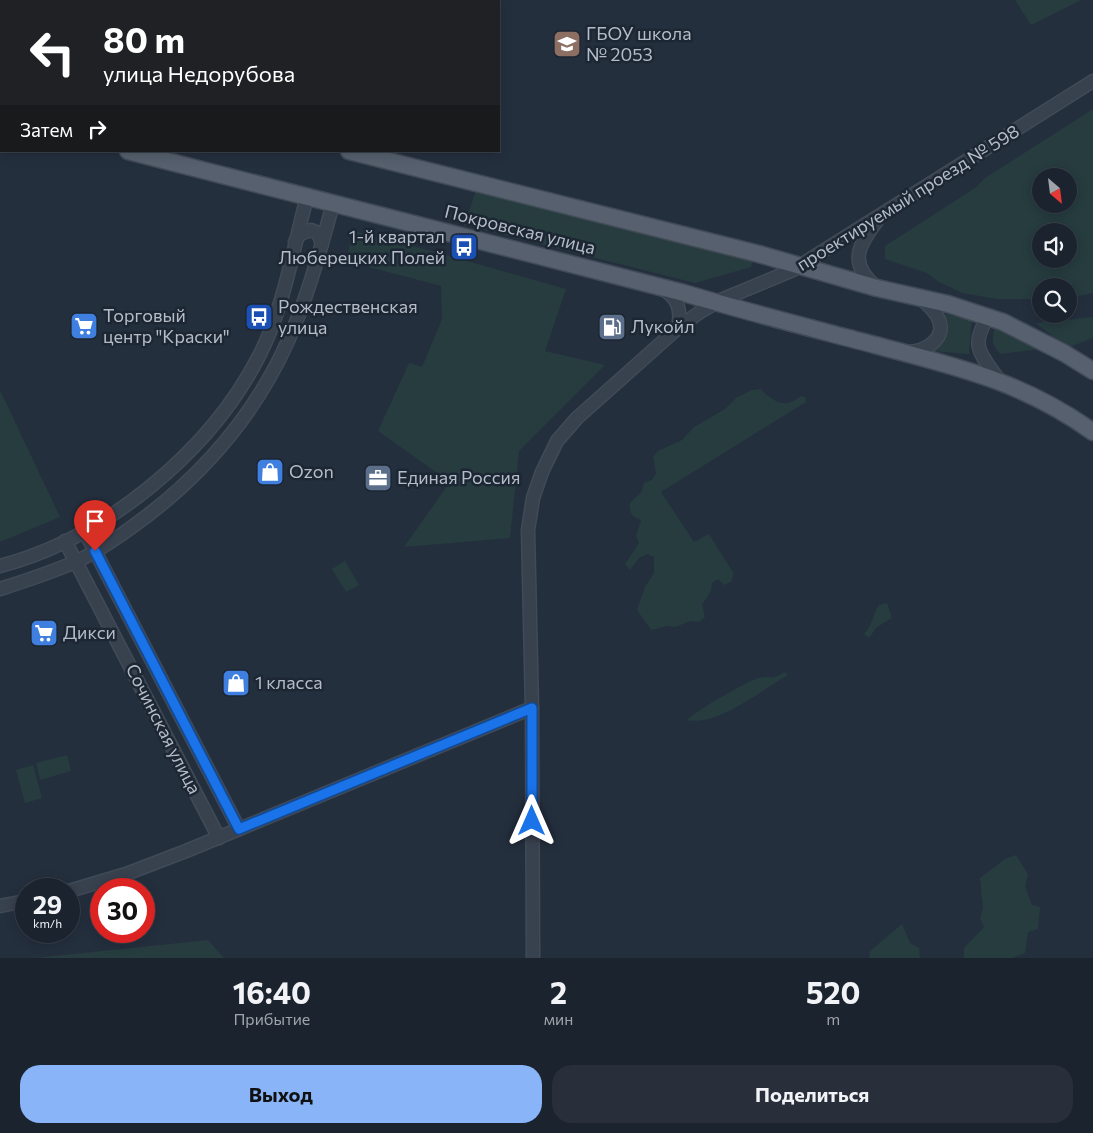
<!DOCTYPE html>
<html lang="ru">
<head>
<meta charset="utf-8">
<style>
	:root { --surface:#1b232e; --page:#282f3a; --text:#f1f3f6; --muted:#a0a4aa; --line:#39404a; --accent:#8ab4f8 }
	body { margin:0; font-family:Commissioner,sans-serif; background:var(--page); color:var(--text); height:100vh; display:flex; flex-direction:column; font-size:19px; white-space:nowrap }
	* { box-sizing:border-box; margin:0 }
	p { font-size:16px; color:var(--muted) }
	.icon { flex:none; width:28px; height:28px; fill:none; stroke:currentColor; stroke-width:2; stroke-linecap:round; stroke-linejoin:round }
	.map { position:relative; height:958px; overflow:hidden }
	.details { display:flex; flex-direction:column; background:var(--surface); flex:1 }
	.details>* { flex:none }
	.top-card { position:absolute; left:0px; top:0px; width:500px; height:152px; box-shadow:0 2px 12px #0003,0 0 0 1px var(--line); background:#202124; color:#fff; overflow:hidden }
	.needle { width:32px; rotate:152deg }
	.tools { position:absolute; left:1032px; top:168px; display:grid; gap:10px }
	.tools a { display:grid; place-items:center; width:45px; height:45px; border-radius:50%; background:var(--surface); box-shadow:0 2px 12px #0003,0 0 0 1px var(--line); font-size:25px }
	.speed { position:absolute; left:15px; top:878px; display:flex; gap:10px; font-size:25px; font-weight:700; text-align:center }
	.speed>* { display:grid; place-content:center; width:65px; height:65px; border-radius:50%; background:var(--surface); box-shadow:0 2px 12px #0003,0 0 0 1px var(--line); line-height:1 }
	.speed small { font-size:12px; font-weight:400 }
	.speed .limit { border:8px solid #d22; background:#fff; color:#111 }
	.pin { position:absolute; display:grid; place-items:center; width:42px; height:42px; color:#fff; margin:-51px -21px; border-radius:50% 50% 50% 0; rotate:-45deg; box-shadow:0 0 5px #0007 }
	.pin .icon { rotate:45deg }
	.me { position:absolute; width:55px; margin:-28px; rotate:0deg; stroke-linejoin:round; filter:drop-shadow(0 0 4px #0008) }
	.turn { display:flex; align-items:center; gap:18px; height:105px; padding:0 20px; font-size:22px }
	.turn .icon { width:65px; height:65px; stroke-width:2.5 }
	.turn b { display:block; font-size:35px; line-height:42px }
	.then { display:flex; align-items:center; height:48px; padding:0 20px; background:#0003; gap:10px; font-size:19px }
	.eta { display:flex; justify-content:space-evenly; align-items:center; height:85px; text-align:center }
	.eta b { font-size:30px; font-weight:700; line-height:35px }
	.cta { display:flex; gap:10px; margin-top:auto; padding:10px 20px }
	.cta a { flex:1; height:58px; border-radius:20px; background:var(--accent); color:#111; font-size:20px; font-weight:700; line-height:58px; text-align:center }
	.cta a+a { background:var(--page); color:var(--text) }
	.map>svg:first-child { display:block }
	.green { fill:#263c3f; fill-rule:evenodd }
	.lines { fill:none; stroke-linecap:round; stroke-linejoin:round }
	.minor-casing { stroke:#414a57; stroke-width:15 }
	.major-casing { stroke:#414a57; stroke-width:19 }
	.minor { stroke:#38414e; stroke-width:12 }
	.major { stroke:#56606e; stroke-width:16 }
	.route-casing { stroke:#114b97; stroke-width:12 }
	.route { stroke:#1a73e8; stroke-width:9 }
	.labels { text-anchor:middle; stroke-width:5; stroke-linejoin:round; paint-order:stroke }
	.poi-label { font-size:18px; fill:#b4bcc9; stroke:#1d2633; text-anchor:start }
	.street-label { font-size:18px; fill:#b4bcc9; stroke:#1d2633 }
</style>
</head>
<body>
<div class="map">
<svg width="1093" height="958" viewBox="0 0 1093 958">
	<rect width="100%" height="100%" fill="#242f3e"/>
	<g class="green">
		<polygon points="1015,0 1081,0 1031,25"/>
		<path d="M1093,109V293L1069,298V286H1041V299H997L962,293L939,282L927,273L885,259V246L975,188L985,178ZM1041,176H1069V204H1041ZM1041,231H1069V259H1041Z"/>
		<polygon points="477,188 753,260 751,267 695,283 464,225"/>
		<polygon points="353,231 439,253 566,289 545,351 605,365 519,451 510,538 404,547 450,482 378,431 409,363 422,367 442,319 441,286 346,261"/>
		<polygon points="940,313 972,320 969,354 931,351"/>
		<polygon points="1093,317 1093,338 1067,348 1036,323"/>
		<path d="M1002,324L1048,348L1001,354C992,346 992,342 994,330Z"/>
		<path d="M761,389C766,396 780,407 791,402C795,401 797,398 802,396L806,398V402L661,492L694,542L709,534L734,574L731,582L724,585L718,579L712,583L711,591L702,605L705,617L699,622L690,621L676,627L667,626L651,630L637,610L645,587L654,573V557L647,554L639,558L630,570L625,564L639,543L636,536L641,520C632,517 629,513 630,503L642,491L644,483L652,480L656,473L653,457L658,451L682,440L694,427L725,409L737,397L752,390Z"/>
		<polygon points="0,390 60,517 0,542"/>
		<polygon points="345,561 359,585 346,592 332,569"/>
		<path d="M887,603L892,618L877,627L869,638L864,634C873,625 872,615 879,605Z"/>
		<path d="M784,672L788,675C762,690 716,727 687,720C696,711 745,682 759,678C769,675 773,681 784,672Z"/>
		<polygon points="67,755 71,771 40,780 36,763"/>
		<polygon points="33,765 42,798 25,803 16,770"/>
		<polygon points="1016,855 1028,874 1025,886 1032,905 1040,907 1038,929 1028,932 1025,953 1012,958 964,958 964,948 984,927 980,918 983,908 980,878 1005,859"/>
		<polygon points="902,924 910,943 919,948 920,958 869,958 870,951"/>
		<polygon points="208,940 224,958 35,958"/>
	</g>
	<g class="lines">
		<defs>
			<g id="minor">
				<polyline points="361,1 362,0"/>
				<polyline points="375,1 376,0"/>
				<polyline points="295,242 300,234 311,230 318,233 322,244"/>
				<path d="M876,287C848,263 858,246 877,221"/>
				<path d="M661,288C678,297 682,310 678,328"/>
				<path d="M988,317C969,347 981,354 999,380"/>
				<path d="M906,352C925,352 950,338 937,316C933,309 926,304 921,298"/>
				<polyline points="84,530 239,829"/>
				<polyline points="65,541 219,838"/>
				<path d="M0,566C104,539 210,452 259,356C284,308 293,249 307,197"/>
				<path d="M0,589C25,581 50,573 75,562C95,553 114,540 132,527C199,479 254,417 288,341C308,297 320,250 333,204"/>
				<polyline points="69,891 126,874 186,851 532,708"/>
				<polyline points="0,906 26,901"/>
				<polyline points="533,958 532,708 528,530 533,498 542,472 557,441 577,418 678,328 700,312 721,300 793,270 1093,81"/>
			</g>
			<g id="major">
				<polyline points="0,63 1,63"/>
				<polyline points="0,118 1,118"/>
				<path d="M128,151L684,293C747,312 811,328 875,345C957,367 1022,381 1093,432"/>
				<polyline points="349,151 759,254 877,288 948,304 1003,322 1064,353 1093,371"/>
			</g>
		</defs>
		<use href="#minor" class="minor-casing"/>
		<use href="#major" class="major-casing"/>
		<use href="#minor" class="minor"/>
		<use href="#major" class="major"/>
	</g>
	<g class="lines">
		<defs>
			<polyline id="route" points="95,551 239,829 532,708 532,821"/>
		</defs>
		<use href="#route" class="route-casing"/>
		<use href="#route" class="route"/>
	</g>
	<defs>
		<symbol id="school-square" viewBox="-11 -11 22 22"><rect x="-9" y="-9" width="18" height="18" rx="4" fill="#8d6e63" stroke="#1d2633"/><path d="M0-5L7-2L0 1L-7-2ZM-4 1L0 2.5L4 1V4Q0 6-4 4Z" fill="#fff"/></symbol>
		<symbol id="bus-square" viewBox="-11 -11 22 22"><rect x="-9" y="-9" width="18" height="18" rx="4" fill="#1a4fb4" stroke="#1d2633"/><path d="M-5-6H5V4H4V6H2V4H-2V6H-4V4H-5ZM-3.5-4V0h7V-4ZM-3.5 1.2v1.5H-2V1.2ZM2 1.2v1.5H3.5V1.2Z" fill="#fff"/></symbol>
		<symbol id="supermarket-square" viewBox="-11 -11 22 22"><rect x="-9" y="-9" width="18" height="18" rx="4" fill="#3f7fe0" stroke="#1d2633"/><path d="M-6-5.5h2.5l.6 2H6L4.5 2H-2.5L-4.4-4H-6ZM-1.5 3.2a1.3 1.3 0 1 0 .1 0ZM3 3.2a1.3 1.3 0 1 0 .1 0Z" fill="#fff"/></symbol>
		<symbol id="fuel-square" viewBox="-11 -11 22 22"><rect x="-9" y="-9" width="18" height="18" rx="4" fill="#5c6f8a" stroke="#1d2633"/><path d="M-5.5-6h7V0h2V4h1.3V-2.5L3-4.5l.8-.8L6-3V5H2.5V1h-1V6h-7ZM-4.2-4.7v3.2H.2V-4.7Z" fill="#fff"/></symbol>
		<symbol id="shop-square" viewBox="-11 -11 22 22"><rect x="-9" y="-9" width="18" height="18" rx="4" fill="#3f7fe0" stroke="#1d2633"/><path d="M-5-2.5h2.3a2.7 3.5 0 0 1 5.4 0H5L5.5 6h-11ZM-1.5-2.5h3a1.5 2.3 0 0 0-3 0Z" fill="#fff"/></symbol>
		<symbol id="office-square" viewBox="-11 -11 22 22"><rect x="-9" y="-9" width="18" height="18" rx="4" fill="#5c6f8a" stroke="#1d2633"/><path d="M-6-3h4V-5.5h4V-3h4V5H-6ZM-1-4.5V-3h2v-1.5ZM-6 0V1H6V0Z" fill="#fff"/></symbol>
	</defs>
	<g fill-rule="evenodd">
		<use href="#school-square" x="551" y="28" width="32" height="32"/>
		<use href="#bus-square" x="448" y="231" width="32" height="32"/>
		<use href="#bus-square" x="243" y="301" width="32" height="32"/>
		<use href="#supermarket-square" x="68" y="310" width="32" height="32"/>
		<use href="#fuel-square" x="596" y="311" width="32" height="32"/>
		<use href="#shop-square" x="254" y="456" width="32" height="32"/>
		<use href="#office-square" x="362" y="462" width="32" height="32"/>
		<use href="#supermarket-square" x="28" y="617" width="32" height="32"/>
		<use href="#shop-square" x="220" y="667" width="32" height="32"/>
	</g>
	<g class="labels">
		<g class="poi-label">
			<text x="586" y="40">ГБОУ школа<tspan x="586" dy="21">№ 2053</tspan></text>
			<text x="445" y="243" text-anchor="end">1-й квартал<tspan x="445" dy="21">Люберецких Полей</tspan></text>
			<text x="278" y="313">Рождественская<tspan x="278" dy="21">улица</tspan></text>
			<text x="103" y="322">Торговый<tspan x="103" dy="21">центр "Краски"</tspan></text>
			<text x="631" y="333">Лукойл</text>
			<text x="289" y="478">Ozon</text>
			<text x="397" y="484">Единая Россия</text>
			<text x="63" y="639">Дикси</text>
			<text x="255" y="689">1 класса</text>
		</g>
		<g class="street-label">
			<text transform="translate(908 198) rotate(-32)" y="6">проектируемый проезд № 598</text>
			<text transform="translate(520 230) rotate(14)" y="6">Покровская улица</text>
			<text transform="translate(163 729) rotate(63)" y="6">Сочинская улица</text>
		</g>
	</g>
</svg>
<div class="tools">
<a><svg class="needle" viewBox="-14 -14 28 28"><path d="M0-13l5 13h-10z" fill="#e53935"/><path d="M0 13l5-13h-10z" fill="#a0a4aa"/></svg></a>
<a><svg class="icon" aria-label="sound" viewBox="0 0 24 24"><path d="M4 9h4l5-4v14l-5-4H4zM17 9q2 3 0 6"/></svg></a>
<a><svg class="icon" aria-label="search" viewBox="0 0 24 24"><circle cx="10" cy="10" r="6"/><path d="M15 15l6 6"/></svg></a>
</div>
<div class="speed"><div>29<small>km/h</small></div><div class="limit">30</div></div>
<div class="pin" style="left:95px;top:551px;background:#d93025"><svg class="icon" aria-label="arrive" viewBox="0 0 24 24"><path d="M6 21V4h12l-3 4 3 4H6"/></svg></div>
<svg class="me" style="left:532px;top:821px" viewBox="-20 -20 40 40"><path d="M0-17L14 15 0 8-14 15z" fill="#1a73e8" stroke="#fff" stroke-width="4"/></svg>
<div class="top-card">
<div class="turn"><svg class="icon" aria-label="left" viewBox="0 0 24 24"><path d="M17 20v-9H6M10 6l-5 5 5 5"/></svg><div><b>80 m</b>улица Недорубова</div></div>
<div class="then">Затем<svg class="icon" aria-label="right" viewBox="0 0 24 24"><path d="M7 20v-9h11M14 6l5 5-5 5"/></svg></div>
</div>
</div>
<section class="details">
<div class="eta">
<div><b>16:40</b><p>Прибытие</p></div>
<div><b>2</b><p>мин</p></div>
<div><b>520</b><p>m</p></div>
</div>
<div class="cta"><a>Выход</a><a>Поделиться</a></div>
</section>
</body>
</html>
